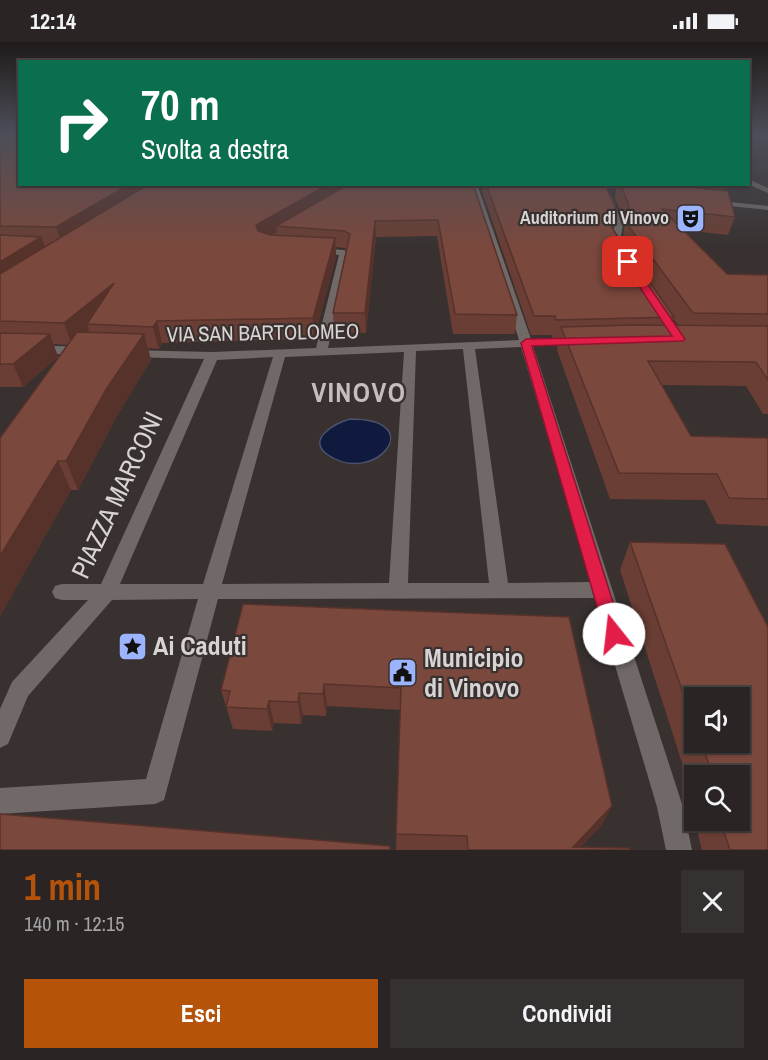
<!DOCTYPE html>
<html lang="it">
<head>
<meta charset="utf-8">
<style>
	:root { --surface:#2a2524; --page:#363131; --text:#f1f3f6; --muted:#a5a5a6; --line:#464241; --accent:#b45309 }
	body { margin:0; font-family:"Archivo Narrow",sans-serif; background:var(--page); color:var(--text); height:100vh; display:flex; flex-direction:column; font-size:22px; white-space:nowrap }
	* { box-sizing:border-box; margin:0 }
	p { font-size:20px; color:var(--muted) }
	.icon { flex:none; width:33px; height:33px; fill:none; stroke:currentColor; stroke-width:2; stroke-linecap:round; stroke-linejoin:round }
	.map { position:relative; height:808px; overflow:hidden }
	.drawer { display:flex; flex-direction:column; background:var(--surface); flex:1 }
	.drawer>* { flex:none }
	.top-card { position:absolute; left:18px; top:18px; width:732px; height:126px; border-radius:0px; box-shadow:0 2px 4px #0004,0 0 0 2px var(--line); background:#0b6e4f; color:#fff; overflow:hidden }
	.tools { position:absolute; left:684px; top:645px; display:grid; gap:12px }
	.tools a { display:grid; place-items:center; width:66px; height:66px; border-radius:0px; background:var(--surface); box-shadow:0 2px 4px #0004,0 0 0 2px var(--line); font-size:30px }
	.pin { position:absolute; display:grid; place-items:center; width:51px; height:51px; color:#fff; margin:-26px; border-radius:12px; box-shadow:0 3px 9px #0006 }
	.me { position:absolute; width:66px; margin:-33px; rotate:344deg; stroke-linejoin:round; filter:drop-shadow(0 0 4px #0008) }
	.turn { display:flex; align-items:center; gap:21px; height:126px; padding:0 24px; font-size:27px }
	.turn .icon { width:78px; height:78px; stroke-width:2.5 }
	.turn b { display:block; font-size:42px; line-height:51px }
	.round { display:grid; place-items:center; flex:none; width:63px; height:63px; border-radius:0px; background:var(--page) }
	.summary { display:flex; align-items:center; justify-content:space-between; height:102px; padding:0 24px }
	h1 { font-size:36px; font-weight:700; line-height:45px; color:var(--accent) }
	.button { display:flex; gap:12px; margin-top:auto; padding:12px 24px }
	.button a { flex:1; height:69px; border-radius:0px; background:var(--accent); color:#fff; font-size:24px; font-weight:700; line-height:69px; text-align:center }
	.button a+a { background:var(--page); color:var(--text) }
	.status { display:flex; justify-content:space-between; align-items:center; height:42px; padding:0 30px; background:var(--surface); direction:ltr }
	.status svg { height:16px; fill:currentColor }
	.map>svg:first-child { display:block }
	.water { fill:#101a3f; stroke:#4c526b; stroke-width:1.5 }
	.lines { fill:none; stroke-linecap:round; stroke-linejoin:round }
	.minor { fill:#706967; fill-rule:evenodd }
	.wall { fill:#6a3e34; fill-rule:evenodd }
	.shaded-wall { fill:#56322b }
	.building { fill:#7b483d; stroke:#56322b; stroke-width:1.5 }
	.route { fill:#e11d48; stroke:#92132f; stroke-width:1.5 }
	.labels { text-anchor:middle; stroke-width:4.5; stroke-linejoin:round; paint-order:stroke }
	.far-poi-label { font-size:18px; font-weight:bold; fill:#d8d4d3; stroke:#383130; text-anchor:end }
	.street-label { font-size:21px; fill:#d8d4d3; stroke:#383130 }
	.near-street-label { font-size:26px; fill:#d8d4d3; stroke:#383130 }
	.near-poi-label { font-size:26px; font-weight:bold; fill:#d8d4d3; stroke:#383130; text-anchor:start }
	.district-label { font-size:27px; font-weight:bold; letter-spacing:1.5px; fill:#c6bebc; stroke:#383130 }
</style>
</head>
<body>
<div class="status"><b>12:14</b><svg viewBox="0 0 49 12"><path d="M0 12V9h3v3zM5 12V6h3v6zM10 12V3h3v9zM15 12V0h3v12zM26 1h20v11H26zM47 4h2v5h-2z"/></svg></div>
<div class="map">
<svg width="768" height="808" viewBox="0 0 768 808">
	<rect width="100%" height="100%" fill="#383130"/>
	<path class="water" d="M350,377C430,377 375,445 328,413C305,397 336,381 350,377Z"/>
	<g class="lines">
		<g class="minor">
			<polygon points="748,137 768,146 768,151 748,142"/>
			<path d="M470,142H477L531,297L578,295L584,299L578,303L533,304L683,765L692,808H666L657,765L595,556L218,557L164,758L155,762L0,772V746L146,737L198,557L112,558L28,654L8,702L0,706V667L12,640L88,558H62L55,556L52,550L55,544L62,542H101L204,317L129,315L123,311L125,308L212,310L316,306L339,213L312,211V207L315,206L344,208L349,211L328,306L519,298ZM521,305L591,540L508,541L475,307ZM463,307L489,541H408L416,309ZM404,310L389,541L222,542L285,315ZM273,315L203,542H120L217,318Z"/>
			<polygon points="607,151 611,153 623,182 620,201 626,211 624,213 618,213 610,201 615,182 603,153"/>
			<polygon points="711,158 768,164 768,168 708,162 707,160"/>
			<polygon points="0,302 84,305 90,309 84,313 0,310"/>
		</g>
	</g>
	<g class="wall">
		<polygon points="0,93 20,142 473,142 517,273 515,292 453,292 437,194 376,195 366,291 334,290 333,271 346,207 344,206 336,205 336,215 314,297 162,301 159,307 148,306 151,318 117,374 78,448 71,448 0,574 0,396 68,303 53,302 58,315 23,345 0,345"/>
		<path d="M483,142H726L724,148L735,175L728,193L683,188L727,232L768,233V372H763L746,344L662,343L691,394L768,396V484L717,482L705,458L610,457L557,308L559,296H553L551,293H531L482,149ZM607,146L616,147L615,156L625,181L622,200L643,230L612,186ZM673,276L678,283H671Z"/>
		<path d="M630,500L725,502L768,585V808H702L697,788L702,782L701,778H740V734H694V758L620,528ZM694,656H740V700H694Z"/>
		<polygon points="569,575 612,764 601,784 581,805 630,808 396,808 401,668 327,664 326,674 303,673 301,682 274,681 272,689 233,687 221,648"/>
	</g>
	<g class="shaded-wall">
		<polygon points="130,142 160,142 62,203 56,185"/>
		<polygon points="329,142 346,142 346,149 276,184 277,190 259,201 256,183"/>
		<polygon points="375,179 376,195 366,291 365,271"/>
		<polygon points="41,195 48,213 0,244 0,220"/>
		<polygon points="335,196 336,215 314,297 313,276"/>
		<polygon points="114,241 87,282 89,288 72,303 64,281"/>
		<polygon points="157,279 162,301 159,307 153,285"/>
		<polygon points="50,292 58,315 23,345 13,322"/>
		<polygon points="144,292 151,318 117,374 78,448 66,419 107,346"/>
		<polygon points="58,419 71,448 0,574 0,514"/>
		<polygon points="324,642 327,664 326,674 323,652"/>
		<polygon points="299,651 303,673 301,682 298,660"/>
		<polygon points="269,659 274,681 272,689 267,667"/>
		<polygon points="612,764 601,784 578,808 573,805"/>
	</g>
	<g class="building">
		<polygon points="0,93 20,93 20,142 130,142 56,185 0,184"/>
		<polygon points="149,142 329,142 256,183 258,189 271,193 335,196 313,276 157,279 153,285 87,282 114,241 64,281 0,279 0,232"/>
		<polygon points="349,142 473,142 517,273 455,272 438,178 375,179 365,271 333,271 350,192 344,189 276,184"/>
		<polygon points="486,142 605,142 616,167 612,186 674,275 556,278 555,274 534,274"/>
		<polygon points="620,142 659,142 728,149 735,175 662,167 727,232 768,233 768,272 693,271 627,182 629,163"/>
		<polygon points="0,193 41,195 0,220"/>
		<polygon points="635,283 768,284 768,338 756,320 648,319 691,394 768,396 768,457 729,456 717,432 619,431 561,285"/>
		<polygon points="77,290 144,292 107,346 66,419 58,419 0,514 0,396"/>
		<polygon points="0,291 50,292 13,322 0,322"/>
		<polygon points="630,500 725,502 768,585 768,808 730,808 720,778 740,778 740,734 713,734 701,700 740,700 740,656 694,656 694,682"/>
		<polygon points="243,562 569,575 612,764 573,805 629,806 630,808 468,808 467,794 396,792 401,646 324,642 323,652 299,651 298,660 269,659 267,667 226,665 230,649 221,648"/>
		<polygon points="0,772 390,804 390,808 0,808"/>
	</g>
	<linearGradient id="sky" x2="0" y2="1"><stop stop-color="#1f1b1a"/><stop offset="0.45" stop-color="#4d4e59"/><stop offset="1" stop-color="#4d4e59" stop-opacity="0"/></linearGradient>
	<rect width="768" height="206" fill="url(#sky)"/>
	<polygon class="route" points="625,218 631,218 685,297 683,299 532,304 623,592 621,597 614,600 607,597 605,592 521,301 526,297 672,294 623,220"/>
	<defs>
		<symbol id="theatre-square" viewBox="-11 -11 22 22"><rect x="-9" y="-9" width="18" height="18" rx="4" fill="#9cb4fd" stroke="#383130"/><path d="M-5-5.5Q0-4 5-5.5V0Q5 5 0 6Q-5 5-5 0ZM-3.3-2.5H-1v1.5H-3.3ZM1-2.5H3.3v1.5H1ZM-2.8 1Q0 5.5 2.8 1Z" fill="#111"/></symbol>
		<symbol id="sight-square" viewBox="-11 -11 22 22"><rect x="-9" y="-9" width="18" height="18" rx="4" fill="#9cb4fd" stroke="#383130"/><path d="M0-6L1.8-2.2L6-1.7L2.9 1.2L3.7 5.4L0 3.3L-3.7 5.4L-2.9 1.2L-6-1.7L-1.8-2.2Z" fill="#111"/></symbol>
		<symbol id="civic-square" viewBox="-11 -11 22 22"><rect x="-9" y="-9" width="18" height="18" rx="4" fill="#9cb4fd" stroke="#383130"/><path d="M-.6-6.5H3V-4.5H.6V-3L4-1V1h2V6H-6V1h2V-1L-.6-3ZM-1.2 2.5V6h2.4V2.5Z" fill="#111"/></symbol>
	</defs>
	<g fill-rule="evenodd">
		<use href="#theatre-square" x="674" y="160" width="33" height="33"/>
		<use href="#sight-square" x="116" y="588" width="33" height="33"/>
		<use href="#civic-square" x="386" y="614" width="33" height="33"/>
	</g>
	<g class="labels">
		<g class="far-poi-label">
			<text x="669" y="182">Auditorium di Vinovo</text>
		</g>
		<g class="street-label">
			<text transform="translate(263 291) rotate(-1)" y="7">VIA SAN BARTOLOMEO</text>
		</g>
		<g class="near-street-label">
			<text transform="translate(117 453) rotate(-65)" y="9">PIAZZA MARCONI</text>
		</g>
		<g class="near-poi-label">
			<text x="153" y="613">Ai Caduti</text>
			<text x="424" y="625">Municipio<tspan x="424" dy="30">di Vinovo</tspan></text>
		</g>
		<g class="district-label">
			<text x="359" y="360">VINOVO</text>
		</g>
	</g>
</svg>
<div class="tools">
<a><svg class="icon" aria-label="sound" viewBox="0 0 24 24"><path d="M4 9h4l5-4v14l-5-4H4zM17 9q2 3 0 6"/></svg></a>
<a><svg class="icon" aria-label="search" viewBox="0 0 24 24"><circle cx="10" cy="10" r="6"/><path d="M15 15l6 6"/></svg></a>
</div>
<div class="pin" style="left:628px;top:220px;background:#d93025"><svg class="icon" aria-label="arrive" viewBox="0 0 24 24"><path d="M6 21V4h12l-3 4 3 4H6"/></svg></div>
<svg class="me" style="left:614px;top:592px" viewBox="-20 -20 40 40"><circle r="19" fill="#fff"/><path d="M0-13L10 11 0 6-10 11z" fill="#e11d48"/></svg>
<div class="top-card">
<div class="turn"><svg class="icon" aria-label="right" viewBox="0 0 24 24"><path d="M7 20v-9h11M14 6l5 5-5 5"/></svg><div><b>70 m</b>Svolta a destra</div></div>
</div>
</div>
<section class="drawer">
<div class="summary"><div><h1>1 min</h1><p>140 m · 12:15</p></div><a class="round"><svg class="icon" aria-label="close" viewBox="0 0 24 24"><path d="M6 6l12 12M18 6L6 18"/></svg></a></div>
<div class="button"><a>Esci</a><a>Condividi</a></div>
</section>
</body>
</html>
